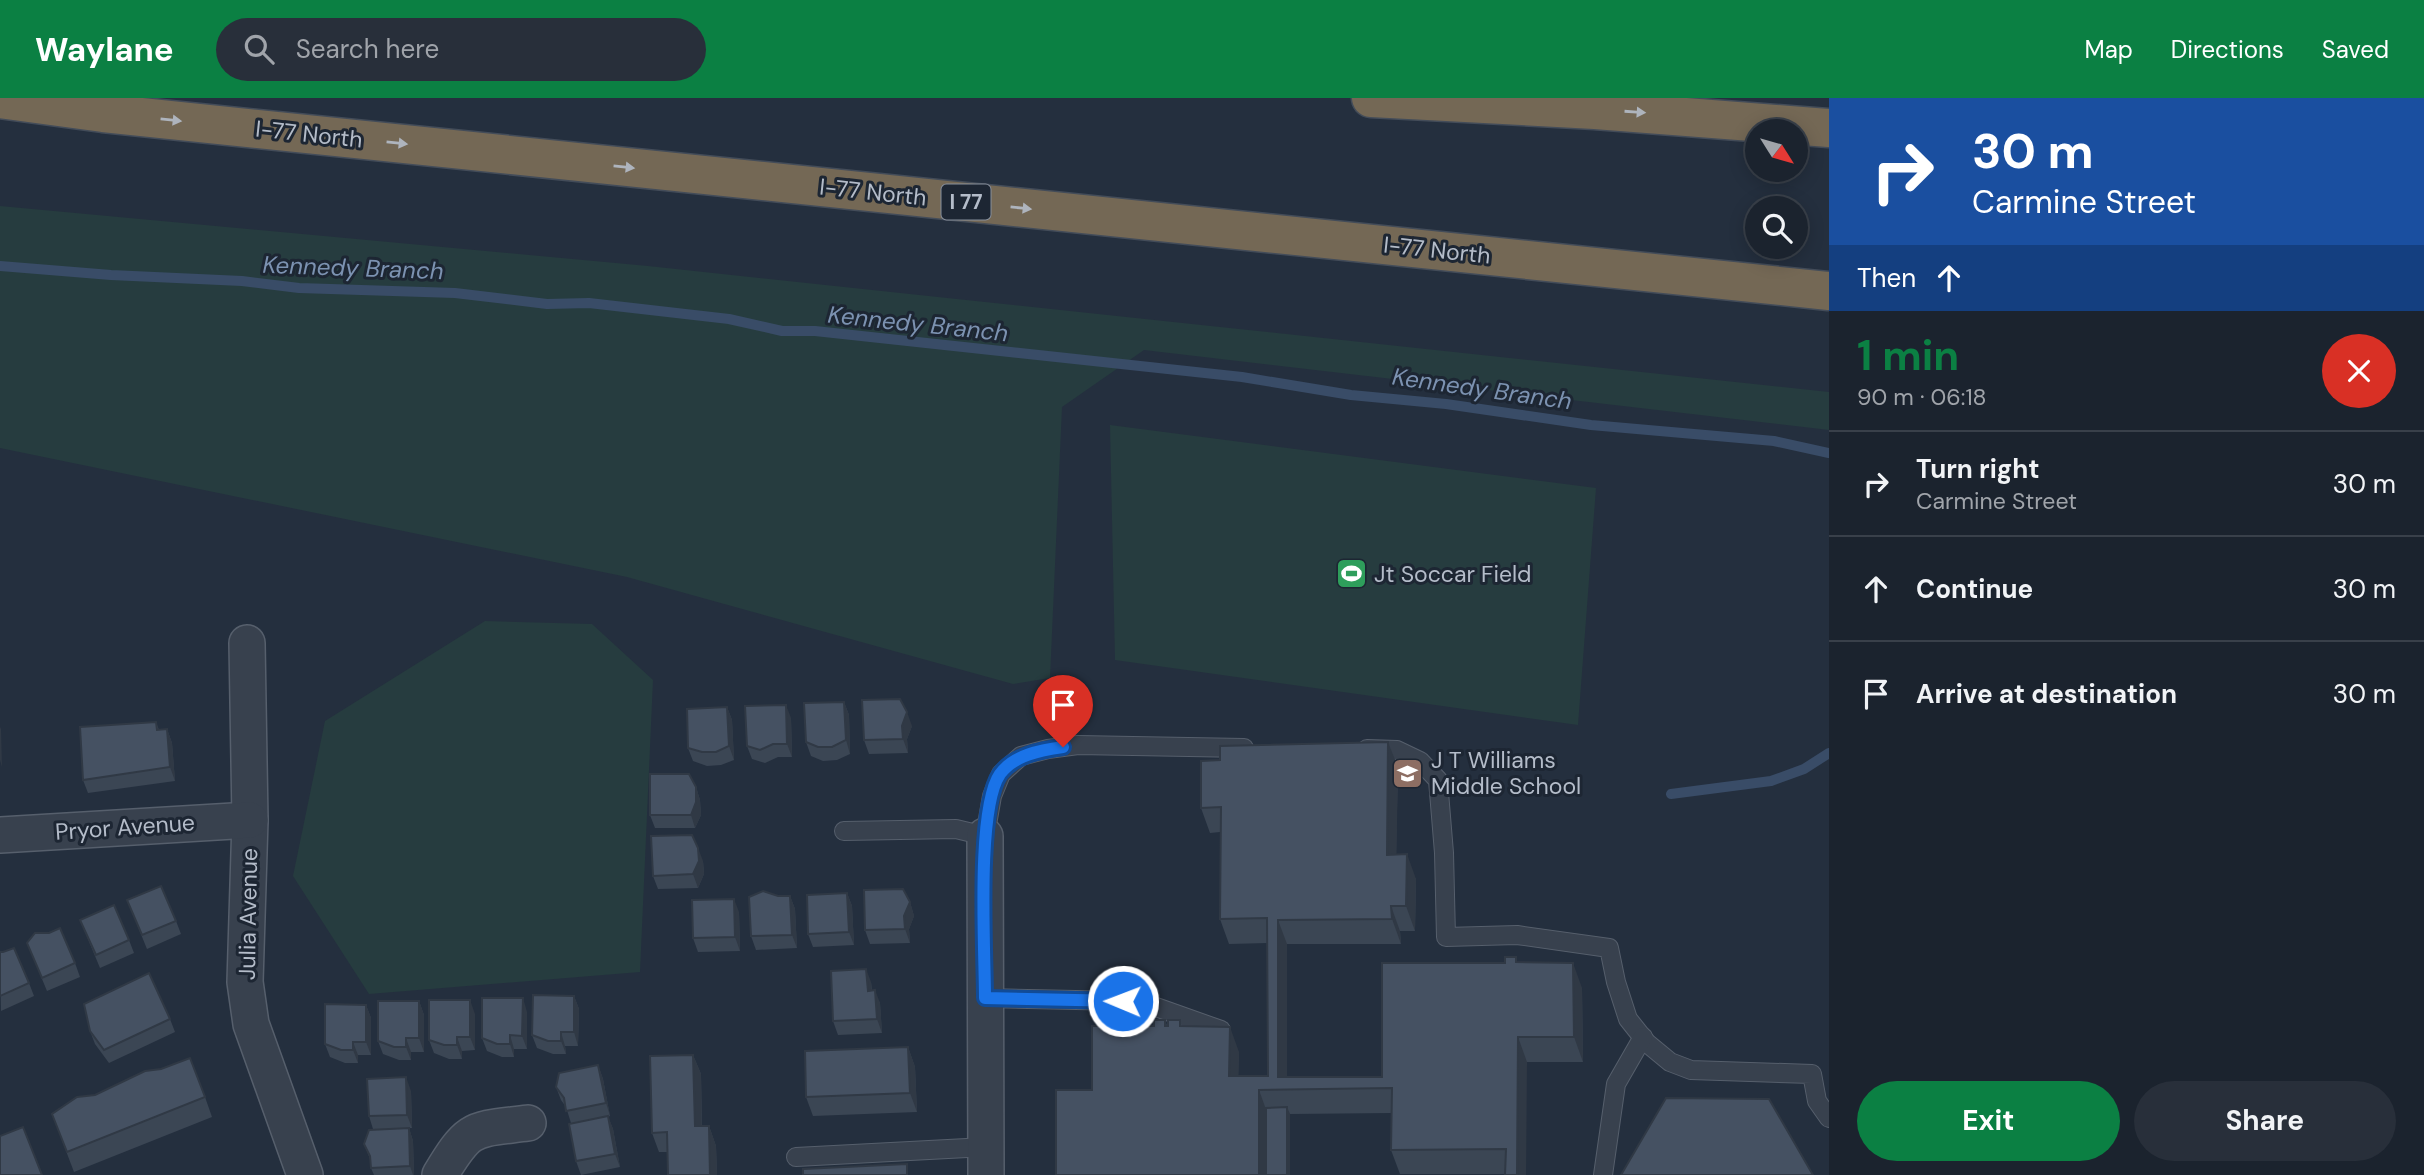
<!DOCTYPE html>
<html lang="en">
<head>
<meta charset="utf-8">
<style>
	:root { --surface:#1b232e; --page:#282f3a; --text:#f1f3f6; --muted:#a0a4aa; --line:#39404a; --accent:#0b8043 }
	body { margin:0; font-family:"DM Sans",sans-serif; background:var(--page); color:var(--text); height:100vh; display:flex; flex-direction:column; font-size:26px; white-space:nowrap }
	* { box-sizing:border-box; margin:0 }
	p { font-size:23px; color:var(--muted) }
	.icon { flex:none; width:38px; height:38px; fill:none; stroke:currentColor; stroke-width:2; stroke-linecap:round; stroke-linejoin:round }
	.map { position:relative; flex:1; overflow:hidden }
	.panel { display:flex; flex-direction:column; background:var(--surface); width:595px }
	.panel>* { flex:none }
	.guide { background:#1a4fa0; color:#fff; overflow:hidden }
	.needle { width:46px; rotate:127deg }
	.fabs { position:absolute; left:1745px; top:21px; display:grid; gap:14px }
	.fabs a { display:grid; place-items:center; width:63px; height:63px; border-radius:50%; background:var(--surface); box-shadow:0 4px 18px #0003,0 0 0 2px var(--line); font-size:35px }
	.pin { position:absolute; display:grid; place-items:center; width:60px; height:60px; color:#fff; margin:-72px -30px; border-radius:50% 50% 50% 0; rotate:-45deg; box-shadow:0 0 7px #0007 }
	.pin .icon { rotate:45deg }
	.me { position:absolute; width:77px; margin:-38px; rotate:271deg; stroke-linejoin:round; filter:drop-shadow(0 0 5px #0008) }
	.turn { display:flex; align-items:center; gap:24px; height:147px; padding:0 28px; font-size:32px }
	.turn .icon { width:91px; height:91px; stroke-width:2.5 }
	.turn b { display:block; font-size:49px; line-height:60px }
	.then { display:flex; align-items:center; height:66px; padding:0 28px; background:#0003; gap:14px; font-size:26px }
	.round { display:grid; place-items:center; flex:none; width:74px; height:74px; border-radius:37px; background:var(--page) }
	.head { display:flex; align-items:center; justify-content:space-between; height:119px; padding:0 28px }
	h1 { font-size:42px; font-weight:700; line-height:52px; color:var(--accent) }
	.action { display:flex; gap:14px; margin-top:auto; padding:14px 28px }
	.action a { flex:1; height:80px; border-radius:42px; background:var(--accent); color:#fff; font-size:28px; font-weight:700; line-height:80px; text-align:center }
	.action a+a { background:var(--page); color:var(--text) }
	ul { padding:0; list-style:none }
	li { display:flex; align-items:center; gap:21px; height:105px; padding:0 28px; border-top:2px solid var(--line) }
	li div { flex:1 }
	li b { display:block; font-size:26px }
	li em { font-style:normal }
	header { display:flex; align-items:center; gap:42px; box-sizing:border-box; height:98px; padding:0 35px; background:var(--accent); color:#fff }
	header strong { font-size:33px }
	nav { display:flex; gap:38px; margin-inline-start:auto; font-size:24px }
	.search { width:490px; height:63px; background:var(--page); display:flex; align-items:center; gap:18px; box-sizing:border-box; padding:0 24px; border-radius:38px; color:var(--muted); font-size:26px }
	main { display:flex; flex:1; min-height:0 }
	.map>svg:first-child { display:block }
	.green { fill:#263c3f }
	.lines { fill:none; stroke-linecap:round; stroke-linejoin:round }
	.stream { stroke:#394c67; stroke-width:10 }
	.lane-casing { stroke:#565f6c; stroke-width:20 }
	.street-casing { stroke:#565f6c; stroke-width:38 }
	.highway-casing { stroke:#434c59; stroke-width:41 }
	.lane { stroke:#38414e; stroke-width:18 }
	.street { stroke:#38414e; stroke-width:35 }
	.highway { stroke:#746855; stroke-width:38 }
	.wall { fill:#3b4654 }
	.shaded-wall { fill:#303945 }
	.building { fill:#455162; stroke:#303945; stroke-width:2 }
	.oneway { fill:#aeb4bd }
	.route-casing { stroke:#114b97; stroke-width:18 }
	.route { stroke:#1a73e8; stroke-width:12 }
	.labels { text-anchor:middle; stroke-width:6; stroke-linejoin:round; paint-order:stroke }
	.shield { fill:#1d2633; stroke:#878f9c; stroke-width:2 }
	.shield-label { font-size:21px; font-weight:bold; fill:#b4bcc9 }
	.street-label { font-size:23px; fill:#b4bcc9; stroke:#1d2633 }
	.poi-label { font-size:23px; fill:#b4bcc9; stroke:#1d2633; text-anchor:start }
	.water-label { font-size:24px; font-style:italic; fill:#7c92b1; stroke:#1d2633 }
</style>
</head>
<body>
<header>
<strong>Waylane</strong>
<div class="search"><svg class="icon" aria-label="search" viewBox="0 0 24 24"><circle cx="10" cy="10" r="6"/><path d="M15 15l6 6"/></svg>Search here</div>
<nav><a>Map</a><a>Directions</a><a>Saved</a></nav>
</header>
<main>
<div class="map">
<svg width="1829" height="1077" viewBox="0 0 1829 1077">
	<rect width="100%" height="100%" fill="#242f3e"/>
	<g class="green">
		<polygon points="0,108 648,168 1829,294 1829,332 1144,252 1062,309 1050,580 1013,586 627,479 0,350"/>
		<polygon points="1110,327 1596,390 1578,627 1115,562"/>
		<polygon points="485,523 592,526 653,582 640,874 369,896 293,778 325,623"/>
	</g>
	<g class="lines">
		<g class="stream">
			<polyline points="0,168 111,177 242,183 299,190 455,195 547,206 589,205 729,221 782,233 815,233 1242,279 1351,297 1446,306 1591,327 1774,343 1829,355"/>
			<polyline points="1671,696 1771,683 1804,671 1829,655"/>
		</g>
		<defs>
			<g id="lane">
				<polyline points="1367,651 1397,652 1420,663 1438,682 1444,755 1446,839 1517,837 1609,850 1616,884 1628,921 1647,945 1670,964 1691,972 1812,976 1817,1003 1829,1020"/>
				<polyline points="844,733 956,731 985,738 992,698 1001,676 1021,658 1048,651 1078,647 1244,650"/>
				<polyline points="985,900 1123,903 1156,909 1221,932"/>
				<polyline points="796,1059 986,1049"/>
				<polyline points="1603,1077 1616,986 1643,939"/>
			</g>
			<g id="street">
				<polyline points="247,545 250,722 245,884 251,926 305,1077"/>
				<polyline points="0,737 250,722"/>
				<polyline points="985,738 986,1077"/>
				<path d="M440,1077C470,1027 472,1032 528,1025"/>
			</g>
			<g id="highway">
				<polyline points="1371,0 1595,12 1829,30"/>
				<polyline points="0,1 103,15 1829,193"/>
			</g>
		</defs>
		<use href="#lane" class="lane-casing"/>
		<use href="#street" class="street-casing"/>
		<use href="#highway" class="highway-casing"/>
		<use href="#lane" class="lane"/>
		<use href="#street" class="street"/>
		<use href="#highway" class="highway"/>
	</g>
	<g class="wall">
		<polygon points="844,604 849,617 850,656 837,662 823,663 811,658 806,644"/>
		<polygon points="727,609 732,622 734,662 721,667 707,668 693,663 688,650"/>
		<polygon points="791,620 792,659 778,659 765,665 752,661 747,648"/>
		<polygon points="156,624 159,632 167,631 172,645 175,683 88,695 83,682"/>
		<polygon points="912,628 907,641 908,655 869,656 864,642"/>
		<polygon points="1388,644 1398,669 1396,757 1416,781 1415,833 1400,833 1401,846 1287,846 1287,979 1382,979 1518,864 1582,890 1583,964 1527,964 1505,1076 1400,1076 1391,1052 1392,1015 1290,1016 1092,992 1154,928 1165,922 1167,928 1180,922 1182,928 1239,954 1238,978 1268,978 1268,845 1229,846 1220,821 1220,734 1210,735 1201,710 1220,662"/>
		<polygon points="696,689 700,702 701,717 695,730 655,730 650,717"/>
		<polygon points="703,763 704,776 698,790 658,791 653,778"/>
		<polygon points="847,795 852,808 854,847 813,849 808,836"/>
		<polygon points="778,798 790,798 795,811 797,850 756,852 751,838"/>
		<polygon points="127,802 176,823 181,836 147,851"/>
		<polygon points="910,804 914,818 909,831 910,845 870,846 865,832"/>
		<polygon points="739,814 740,853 698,854 693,840"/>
		<polygon points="80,822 129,842 134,855 100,870"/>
		<polygon points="49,835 75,865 80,879 47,893 27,845"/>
		<polygon points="0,854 29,885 34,898 1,913"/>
		<polygon points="871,884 872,892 880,905 882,935 838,937 833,923"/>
		<polygon points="574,898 579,911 578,948 565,948 566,956 553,956 537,950 532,937"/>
		<polygon points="419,903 424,917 424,954 411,954 411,962 399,962 383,956 378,943"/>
		<polygon points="366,907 371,920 371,957 358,957 358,965 345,965 330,959 325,946"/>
		<polygon points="527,914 527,951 514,951 514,959 502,959 487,953 482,940"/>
		<polygon points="475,916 475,952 462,953 462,961 449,961 434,955 429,942"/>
		<polygon points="170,921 175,934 109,965 95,946 90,933"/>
		<polygon points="908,949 915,969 917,1014 813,1018 806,999"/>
		<polygon points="693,957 701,976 702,1028 709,1028 716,1048 717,1077 668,1077 667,1054 659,1054 652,1035"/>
		<polygon points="598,967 603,981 610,1018 608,1019 613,1031 620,1069 581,1077 576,1063 571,1025 566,1009 561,1002 556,989"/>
		<polygon points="411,993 412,1030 409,1030 413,1043 414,1077 374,1077 371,1070 370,1061 364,1046 373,1031 369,1018"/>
		<polygon points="205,999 212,1019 74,1074 52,1016"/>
	</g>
	<g class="shaded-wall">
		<polygon points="844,604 849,617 850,656 846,642"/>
		<polygon points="786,607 791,620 792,659 787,646"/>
		<polygon points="727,609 732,622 734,662 729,648"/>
		<polygon points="907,614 912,628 907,641 908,655 903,641 902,628"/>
		<polygon points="0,629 1,631 2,669 0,662"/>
		<polygon points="167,631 172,645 175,683 170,669"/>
		<polygon points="1388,644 1398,669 1396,782 1387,757"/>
		<polygon points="696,689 700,702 701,717 695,730 691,717"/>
		<polygon points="698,750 703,763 704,776 698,790 693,776"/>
		<polygon points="1407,756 1416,781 1415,833 1406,808"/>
		<polygon points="847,795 852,808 854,847 849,834"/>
		<polygon points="790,798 795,811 797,850 792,837"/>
		<polygon points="734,801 739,814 740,853 735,839"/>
		<polygon points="910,804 914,818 909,831 910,845 905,831 904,818"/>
		<polygon points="1391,808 1400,833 1401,846 1392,821"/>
		<polygon points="1278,822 1287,846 1287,991 1278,979"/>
		<polygon points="1573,865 1582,890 1583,964 1574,939"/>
		<polygon points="866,871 871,884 873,906 868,893"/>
		<polygon points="875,892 880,905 882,935 877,921"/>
		<polygon points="574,898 579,911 578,948 574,934"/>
		<polygon points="523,900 527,914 527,951 522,938"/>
		<polygon points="470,902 475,916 475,952 470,939"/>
		<polygon points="419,903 424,917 424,954 419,940"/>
		<polygon points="366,907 371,920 371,957 366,944"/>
		<polygon points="1230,929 1239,954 1238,1003 1229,978"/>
		<polygon points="561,934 565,948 566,956 561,943"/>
		<polygon points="510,937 514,951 514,959 510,946"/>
		<polygon points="457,939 462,953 462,961 457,947"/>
		<polygon points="1518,939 1527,964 1526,1077 1517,1077"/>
		<polygon points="406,940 411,954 411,962 406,949"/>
		<polygon points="353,944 358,957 358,965 353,952"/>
		<polygon points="908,949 915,969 917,1014 910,995"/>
		<polygon points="693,957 701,976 702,1048 695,1028"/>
		<polygon points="598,967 603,981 610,1018 606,1005"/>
		<polygon points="406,979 411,993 412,1030 407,1017"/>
		<polygon points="1259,992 1268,1017 1268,1077 1259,1077"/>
		<polygon points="1287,1009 1290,1016 1290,1077 1287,1077"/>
		<polygon points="608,1018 613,1031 620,1069 615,1056"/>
		<polygon points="709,1028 716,1048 717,1077 710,1077"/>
		<polygon points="409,1030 413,1043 414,1077 413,1077 410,1068"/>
	</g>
	<g class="building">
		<polygon points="900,601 907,614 902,628 903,641 864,642 862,602"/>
		<polygon points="844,604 846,642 832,649 818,649 806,644 804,605"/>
		<polygon points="786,607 787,646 773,646 760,652 747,648 745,608"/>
		<polygon points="727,609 729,648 716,654 702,654 688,650 687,611"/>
		<polygon points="156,624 157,632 167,631 170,669 83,682 80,629"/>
		<polygon points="1388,644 1387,757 1407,756 1406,808 1391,808 1392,821 1278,822 1278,979 1382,979 1382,865 1505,865 1505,859 1516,859 1516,864 1573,865 1574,939 1518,939 1517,1077 1505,1077 1506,1051 1391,1052 1392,990 1259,992 1259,1077 1056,1077 1056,992 1092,992 1092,928 1154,928 1154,922 1165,922 1165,928 1168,928 1168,922 1180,922 1180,928 1230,929 1229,978 1268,978 1267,820 1220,821 1221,709 1201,710 1201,663 1220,662 1220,648"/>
		<polygon points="650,676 689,676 696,689 696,704 691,717 650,717"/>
		<polygon points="692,737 698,750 699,763 693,776 653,778 651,738"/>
		<polygon points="161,788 176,823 142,837 127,802"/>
		<polygon points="903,791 910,804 904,818 905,831 865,832 864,792"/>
		<polygon points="763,793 778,798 790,798 792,837 751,838 749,799"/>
		<polygon points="847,795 849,834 808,836 807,797"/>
		<polygon points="734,801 735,839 693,840 692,802"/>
		<polygon points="114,807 129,842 96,857 80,822"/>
		<polygon points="60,830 75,865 42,880 27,845 35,835 49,835"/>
		<polygon points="14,850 29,885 0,898 0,854 3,854"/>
		<polygon points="866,871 868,893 875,892 877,921 833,923 831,873"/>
		<polygon points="149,875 170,921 104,952 90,933 84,906"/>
		<polygon points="533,897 574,898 574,934 561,934 561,943 548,943 532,937"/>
		<polygon points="482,900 523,900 522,938 510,937 510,946 497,946 482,940"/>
		<polygon points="429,902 470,902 470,939 457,939 457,947 444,947 429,942"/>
		<polygon points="378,903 419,903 419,940 406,940 406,949 394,949 378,943"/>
		<polygon points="325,906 366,907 366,944 353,944 353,952 341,952 325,946"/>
		<polygon points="908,949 910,995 806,999 805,953"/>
		<polygon points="693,957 695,1028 709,1028 710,1077 668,1077 667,1034 652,1035 650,958"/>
		<polygon points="190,960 205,999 67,1054 52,1016 77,999 95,997 145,973 161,971"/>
		<polygon points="598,967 606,1005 566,1013 564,1000 556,989 559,975"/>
		<polygon points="406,979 407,1017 369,1018 367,981"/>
		<polygon points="1666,1000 1769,1001 1813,1077 1621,1077"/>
		<polygon points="1287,1009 1287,1077 1266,1077 1266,1010"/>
		<polygon points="608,1018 615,1056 576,1063 569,1026"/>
		<polygon points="23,1029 42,1077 0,1077 0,1038"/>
		<polygon points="409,1030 410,1068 371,1070 370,1058 364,1046 369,1032"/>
		<polygon points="907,1066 907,1077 803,1077 803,1071"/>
	</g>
	<defs><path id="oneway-solid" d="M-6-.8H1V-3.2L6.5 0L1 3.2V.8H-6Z" transform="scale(1.75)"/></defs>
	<g class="oneway">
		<use href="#oneway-solid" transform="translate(1635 14) rotate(4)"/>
		<use href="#oneway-solid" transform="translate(171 22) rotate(6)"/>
		<use href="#oneway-solid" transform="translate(397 45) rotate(6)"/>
		<use href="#oneway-solid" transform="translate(624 69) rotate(6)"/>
		<use href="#oneway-solid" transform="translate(1021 110) rotate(6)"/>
	</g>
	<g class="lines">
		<defs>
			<path id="route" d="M1063,649C1041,652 1014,657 1000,676C976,711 985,854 985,900L1123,903"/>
		</defs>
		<use href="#route" class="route-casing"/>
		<use href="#route" class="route"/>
	</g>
	<defs>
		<symbol id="stadium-square" viewBox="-11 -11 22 22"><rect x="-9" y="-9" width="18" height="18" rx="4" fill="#2e9e5b" stroke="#1d2633"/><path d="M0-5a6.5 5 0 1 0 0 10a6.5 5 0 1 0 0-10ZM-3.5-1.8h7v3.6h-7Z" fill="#fff"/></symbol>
		<symbol id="school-square" viewBox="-11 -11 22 22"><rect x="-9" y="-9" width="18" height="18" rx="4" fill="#8d6e63" stroke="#1d2633"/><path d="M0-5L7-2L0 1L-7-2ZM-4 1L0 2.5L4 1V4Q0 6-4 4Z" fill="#fff"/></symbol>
	</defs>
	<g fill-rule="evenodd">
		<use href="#stadium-square" x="1334" y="458" width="35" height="35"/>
		<use href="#school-square" x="1390" y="658" width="35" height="35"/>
	</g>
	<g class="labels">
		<rect class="shield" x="941.5" y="86.5" width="49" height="35" rx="5"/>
		<g class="shield-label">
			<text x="966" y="111">I 77</text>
		</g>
		<g class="street-label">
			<text transform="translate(309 36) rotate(6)" y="8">I-77 North</text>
			<text transform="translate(873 94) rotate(6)" y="8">I-77 North</text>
			<text transform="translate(1437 152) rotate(6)" y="8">I-77 North</text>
			<text transform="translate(125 729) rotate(-4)" y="8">Pryor Avenue</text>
			<text transform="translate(248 816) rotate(-89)" y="8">Julia Avenue</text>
		</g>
		<g class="poi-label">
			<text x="1374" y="484">Jt Soccar Field</text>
			<text x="1431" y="670">J T Williams<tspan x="1431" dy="26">Middle School</tspan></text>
		</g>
		<g class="water-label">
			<text transform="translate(353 170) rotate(2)" y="8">Kennedy Branch</text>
			<text transform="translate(918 226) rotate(6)" y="8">Kennedy Branch</text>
			<text transform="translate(1482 291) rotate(8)" y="8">Kennedy Branch</text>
		</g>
	</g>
</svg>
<div class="fabs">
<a><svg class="needle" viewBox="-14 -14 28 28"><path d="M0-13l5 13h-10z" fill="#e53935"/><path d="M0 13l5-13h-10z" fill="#a0a4aa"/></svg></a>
<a><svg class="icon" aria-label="search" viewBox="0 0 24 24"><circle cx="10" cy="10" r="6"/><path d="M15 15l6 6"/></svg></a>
</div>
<div class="pin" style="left:1063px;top:649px;background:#d93025"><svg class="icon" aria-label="arrive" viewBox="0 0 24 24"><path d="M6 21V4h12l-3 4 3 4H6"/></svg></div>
<svg class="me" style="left:1123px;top:903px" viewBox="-20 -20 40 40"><circle r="17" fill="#1a73e8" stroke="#fff" stroke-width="3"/><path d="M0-11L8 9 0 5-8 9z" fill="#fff"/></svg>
</div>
<section class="panel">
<div class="guide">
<div class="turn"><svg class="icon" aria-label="right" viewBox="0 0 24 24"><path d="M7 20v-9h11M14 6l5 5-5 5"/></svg><div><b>30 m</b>Carmine Street</div></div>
<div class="then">Then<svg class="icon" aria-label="ahead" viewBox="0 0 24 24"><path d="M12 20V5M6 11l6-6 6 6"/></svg></div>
</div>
<div class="head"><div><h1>1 min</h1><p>90 m · 06:18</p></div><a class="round" style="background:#d93025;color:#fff"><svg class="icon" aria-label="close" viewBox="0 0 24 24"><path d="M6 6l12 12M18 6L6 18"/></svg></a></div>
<ul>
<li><svg class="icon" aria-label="right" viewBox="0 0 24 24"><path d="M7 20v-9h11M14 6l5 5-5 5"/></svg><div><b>Turn right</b><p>Carmine Street</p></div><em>30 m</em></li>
<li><svg class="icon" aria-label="ahead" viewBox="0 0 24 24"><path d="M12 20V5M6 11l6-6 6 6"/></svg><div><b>Continue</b></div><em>30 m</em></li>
<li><svg class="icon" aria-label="arrive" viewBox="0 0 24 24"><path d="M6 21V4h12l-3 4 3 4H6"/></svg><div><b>Arrive at destination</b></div><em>30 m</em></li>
</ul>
<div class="action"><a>Exit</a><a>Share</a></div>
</section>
</main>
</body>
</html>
